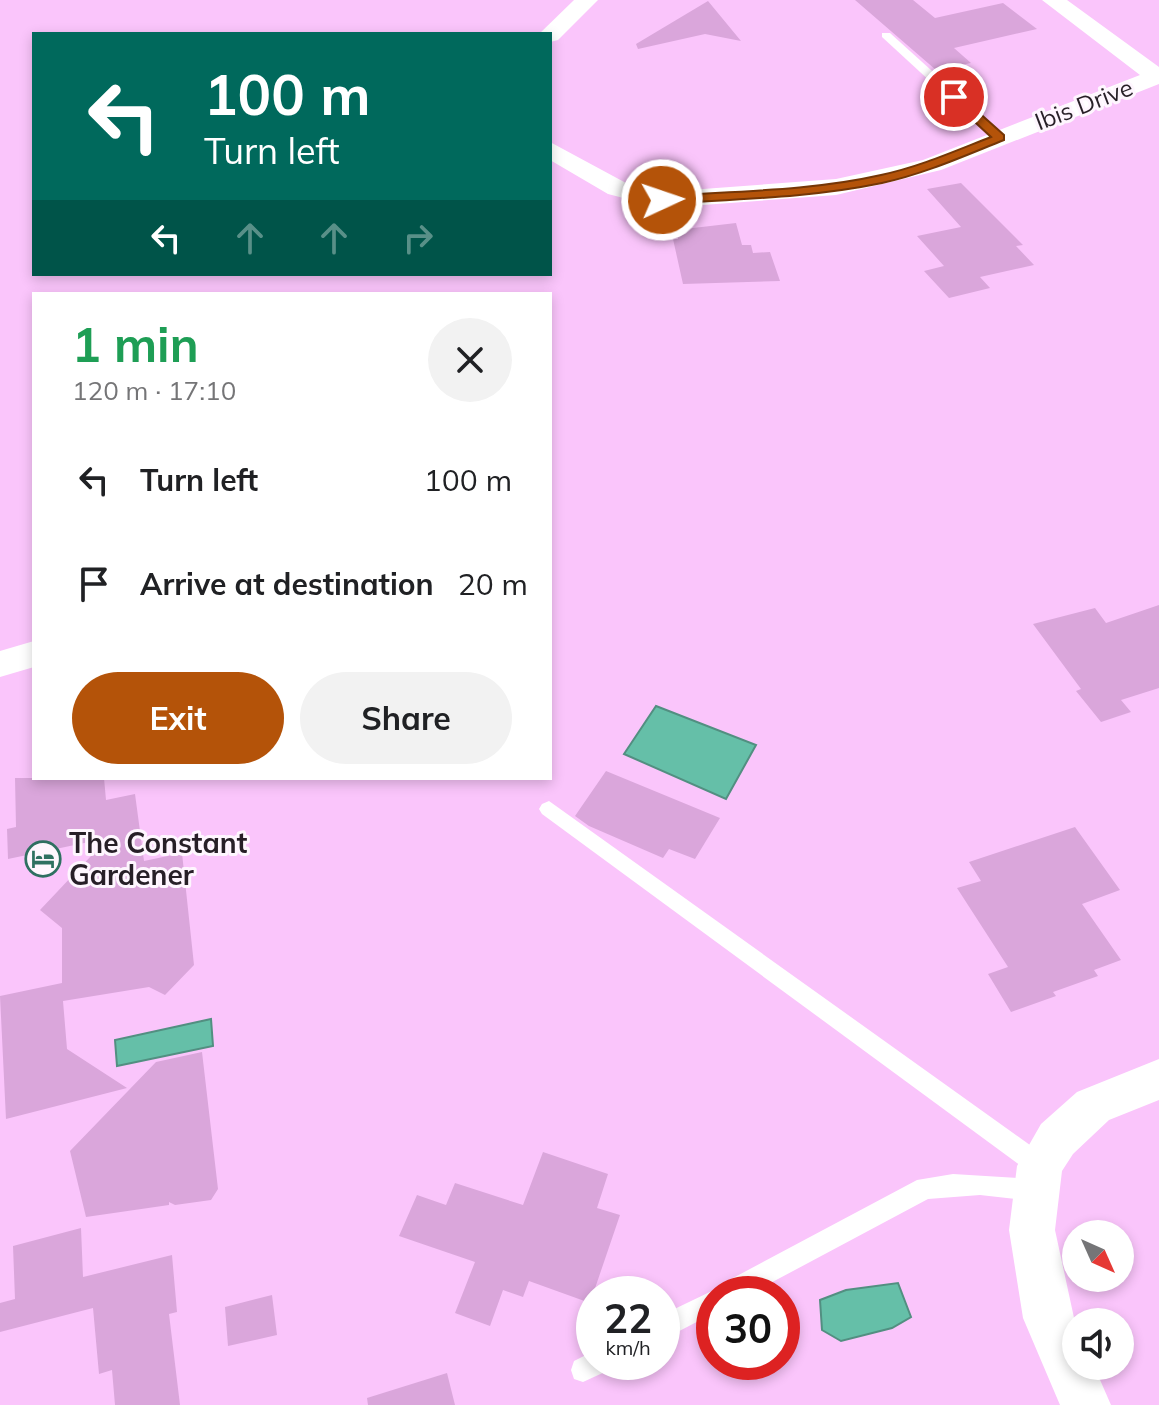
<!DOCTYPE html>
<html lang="en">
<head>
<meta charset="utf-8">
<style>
	:root { --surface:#fff; --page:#f2f2f2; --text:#202124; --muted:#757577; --accent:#b45309 }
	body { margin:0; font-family:Mulish,sans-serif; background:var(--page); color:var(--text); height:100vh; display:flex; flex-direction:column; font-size:30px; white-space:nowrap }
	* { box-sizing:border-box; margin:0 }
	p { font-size:26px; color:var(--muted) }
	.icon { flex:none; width:44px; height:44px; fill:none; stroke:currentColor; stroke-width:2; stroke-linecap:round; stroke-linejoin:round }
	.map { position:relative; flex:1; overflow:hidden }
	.panel { position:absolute; left:32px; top:292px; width:520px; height:488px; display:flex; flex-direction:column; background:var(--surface); border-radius:0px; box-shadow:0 4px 12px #0003 }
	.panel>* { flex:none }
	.hud { position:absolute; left:32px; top:32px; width:520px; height:244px; border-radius:0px; box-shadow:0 4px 12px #0003; background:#00695c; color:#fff; overflow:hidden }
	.needle { width:52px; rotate:135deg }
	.fabs { position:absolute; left:1062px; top:1220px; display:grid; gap:16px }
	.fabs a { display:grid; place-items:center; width:72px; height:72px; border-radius:50%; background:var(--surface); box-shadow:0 4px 12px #0003; font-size:40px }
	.speed { position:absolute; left:576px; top:1276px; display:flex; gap:16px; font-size:40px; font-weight:700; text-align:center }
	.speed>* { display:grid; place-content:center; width:104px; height:104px; border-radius:50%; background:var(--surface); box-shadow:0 4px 12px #0003; line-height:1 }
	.speed small { font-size:20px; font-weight:400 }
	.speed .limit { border:12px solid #d22; background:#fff; color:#111 }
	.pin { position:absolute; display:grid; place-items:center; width:68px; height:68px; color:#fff; margin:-34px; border:4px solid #fff; border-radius:50%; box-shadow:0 2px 8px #0007 }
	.me { position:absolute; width:88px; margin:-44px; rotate:87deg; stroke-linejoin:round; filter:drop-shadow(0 0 6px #0008) }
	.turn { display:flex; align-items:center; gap:28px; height:168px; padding:0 40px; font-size:36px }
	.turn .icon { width:104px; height:104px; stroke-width:2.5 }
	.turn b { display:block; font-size:56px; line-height:68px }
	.lanes { display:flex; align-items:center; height:76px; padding:0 40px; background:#0003; justify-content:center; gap:40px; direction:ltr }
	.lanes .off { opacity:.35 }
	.round { display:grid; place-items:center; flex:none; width:84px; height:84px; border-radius:42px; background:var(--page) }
	.overview { display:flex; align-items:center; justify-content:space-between; height:136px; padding:0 40px }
	h1 { font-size:48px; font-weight:700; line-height:60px; color:#1e9e55 }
	.primary-button { display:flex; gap:16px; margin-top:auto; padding:16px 40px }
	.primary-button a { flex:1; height:92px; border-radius:48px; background:var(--accent); color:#fff; font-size:32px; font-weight:700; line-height:92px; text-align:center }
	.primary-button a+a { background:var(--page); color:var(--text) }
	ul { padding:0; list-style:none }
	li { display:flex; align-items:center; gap:24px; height:104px; padding:0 40px }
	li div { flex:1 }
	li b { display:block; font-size:30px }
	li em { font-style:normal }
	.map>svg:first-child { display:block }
	.green { fill:#fac5fb; fill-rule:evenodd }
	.water { fill:#65bfa8; stroke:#528f81; stroke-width:2 }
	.building { fill:#daa6db }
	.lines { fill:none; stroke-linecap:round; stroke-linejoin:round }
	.lane { fill:#fff; fill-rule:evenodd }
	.street { fill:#fff; fill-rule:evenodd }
	.route { fill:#b45309; stroke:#753606; stroke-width:2 }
	.labels { text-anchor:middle; stroke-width:6; stroke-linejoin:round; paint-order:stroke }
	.far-street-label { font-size:24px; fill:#271f27; stroke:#fef6fe }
	.poi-label { font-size:28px; font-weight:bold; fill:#271f27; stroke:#fef6fe; text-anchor:start }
</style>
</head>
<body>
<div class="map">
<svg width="1159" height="1405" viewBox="0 0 1159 1405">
	<rect width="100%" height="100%" fill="#f9e4f9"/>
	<path class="green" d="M0,0H1159V1405H0ZM34,34H550V274H34ZM34,294H550V778H34ZM1076,1234H1120V1278H1076ZM594,1294H662V1362H594ZM714,1294H782V1362H714ZM1076,1322H1120V1366H1076Z"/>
	<g class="water">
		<polygon points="656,706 756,745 726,799 624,754"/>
		<polygon points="211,1019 213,1046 117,1066 115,1040"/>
		<polygon points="898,1283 911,1317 892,1328 841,1341 822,1330 820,1300 846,1290"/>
	</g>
	<g class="building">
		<polygon points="855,0 913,0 935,18 1003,3 1037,29 954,48 971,63 936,70"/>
		<polygon points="708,1 741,41 705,34 638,49 636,44"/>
		<polygon points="961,183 1023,245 1016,246 1034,265 980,277 990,288 949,298 924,271 944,266 917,236 961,227 927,189"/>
		<polygon points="736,223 742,245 751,245 753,253 770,252 780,281 683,284 673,239 678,239 676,230"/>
		<polygon points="1159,605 1159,688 1121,700 1131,712 1101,722 1076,691 1081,689 1033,624 1095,608 1106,623"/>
		<polygon points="606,771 720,818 695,859 669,849 663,858 589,826 575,816"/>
		<polygon points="15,778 104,778 106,800 135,794 144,861 182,853 194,965 165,995 149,987 63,1001 67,1049 127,1088 6,1119 0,996 62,983 62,928 40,910 108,838 8,859 7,829 16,827"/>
		<polygon points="1075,827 1120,890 1082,904 1121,960 1094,970 1098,976 1053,992 1056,996 1011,1012 988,974 1008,967 957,888 981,881 969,862"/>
		<polygon points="202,1052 218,1189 211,1200 175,1205 169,1202 169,1205 86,1217 70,1151 156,1062"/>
		<polygon points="543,1152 608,1174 597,1208 620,1215 590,1303 529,1281 523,1297 503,1290 490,1326 455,1313 475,1262 399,1236 417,1195 446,1205 455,1183 523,1205"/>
		<polygon points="81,1228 83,1277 172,1255 177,1312 169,1314 180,1405 115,1405 112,1370 99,1374 93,1308 0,1332 0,1303 15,1299 13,1246"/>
		<polygon points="272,1295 277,1335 228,1346 225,1307"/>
		<polygon points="447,1373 455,1405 368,1405 367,1398"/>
	</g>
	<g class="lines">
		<g class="lane">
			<polygon points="882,33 890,33 1003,135 1003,141 995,141 882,37"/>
			<polygon points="549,801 1048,1158 1051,1166 1048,1174 1040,1177 1032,1174 542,814 539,809 542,804"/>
			<polygon points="953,1174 1035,1179 1043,1182 1046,1190 1043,1198 1035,1201 980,1195 928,1199 750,1294 714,1294 714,1313 662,1340 662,1315 716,1289 718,1286 917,1180"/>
			<polygon points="594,1351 594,1362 610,1362 607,1371 583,1382 574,1379 571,1370 574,1361"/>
		</g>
		<g class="street">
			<polygon points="574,0 598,0 558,40 550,42 550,34 539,34"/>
			<polygon points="1042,0 1067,0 1159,67 1159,84 941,170 836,195 662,208 608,194 550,160 550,142 626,183 662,192 836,179 923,160 1140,75"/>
			<polygon points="34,641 34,667 0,677 0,651"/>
			<polygon points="1159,1059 1159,1100 1109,1120 1073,1154 1062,1171 1055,1230 1076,1327 1076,1366 1094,1366 1111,1405 1060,1405 1023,1318 1009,1230 1017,1166 1041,1124 1077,1092"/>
		</g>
	</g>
	<path class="route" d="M950,94H958L1004,135V140C964,156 924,174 882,183C810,198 735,199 662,204L656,200L662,196C734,191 811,191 881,175C919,167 955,151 991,137L950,99Z"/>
	<defs>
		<symbol id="hotel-ring" viewBox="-11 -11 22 22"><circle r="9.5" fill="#fef6fe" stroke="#2e7061" stroke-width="1.5"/><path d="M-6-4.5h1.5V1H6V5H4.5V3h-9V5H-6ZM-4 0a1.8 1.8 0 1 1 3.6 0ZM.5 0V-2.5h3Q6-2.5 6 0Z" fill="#2e7061"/></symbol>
	</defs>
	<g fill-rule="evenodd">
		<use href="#hotel-ring" x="23" y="839" width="40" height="40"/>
	</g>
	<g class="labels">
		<g class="far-street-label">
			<text transform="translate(1084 105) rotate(-21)" y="8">Ibis Drive</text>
		</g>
		<g class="poi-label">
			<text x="69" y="853">The Constant<tspan x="69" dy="32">Gardener</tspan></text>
		</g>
	</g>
</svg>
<div class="fabs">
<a><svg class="needle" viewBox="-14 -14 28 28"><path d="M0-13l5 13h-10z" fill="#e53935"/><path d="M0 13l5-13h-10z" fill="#757577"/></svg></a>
<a><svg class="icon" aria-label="sound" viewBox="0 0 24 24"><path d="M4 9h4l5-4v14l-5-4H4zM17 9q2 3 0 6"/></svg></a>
</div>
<div class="speed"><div>22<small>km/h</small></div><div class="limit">30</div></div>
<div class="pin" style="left:954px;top:97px;background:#d93025"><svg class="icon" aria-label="arrive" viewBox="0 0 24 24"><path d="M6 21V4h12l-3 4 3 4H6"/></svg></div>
<svg class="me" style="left:662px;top:200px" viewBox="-20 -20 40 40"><circle r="17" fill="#b45309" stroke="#fff" stroke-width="3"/><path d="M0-11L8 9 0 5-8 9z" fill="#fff"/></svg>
<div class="hud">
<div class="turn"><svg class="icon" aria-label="left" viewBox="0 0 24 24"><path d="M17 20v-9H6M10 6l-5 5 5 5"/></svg><div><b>100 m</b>Turn left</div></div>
<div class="lanes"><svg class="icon" aria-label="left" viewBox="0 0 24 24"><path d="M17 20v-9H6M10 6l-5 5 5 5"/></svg><svg class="icon off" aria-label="ahead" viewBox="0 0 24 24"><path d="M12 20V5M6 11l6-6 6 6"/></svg><svg class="icon off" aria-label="ahead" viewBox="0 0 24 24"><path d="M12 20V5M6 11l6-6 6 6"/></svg><svg class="icon off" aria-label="right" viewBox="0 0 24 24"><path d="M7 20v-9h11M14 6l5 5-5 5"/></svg></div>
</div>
<section class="panel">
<div class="overview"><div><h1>1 min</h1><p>120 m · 17:10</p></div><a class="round"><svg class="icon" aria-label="close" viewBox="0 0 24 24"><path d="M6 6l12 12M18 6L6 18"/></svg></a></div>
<ul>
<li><svg class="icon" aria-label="left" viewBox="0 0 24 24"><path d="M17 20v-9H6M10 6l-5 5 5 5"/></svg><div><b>Turn left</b></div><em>100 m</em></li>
<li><svg class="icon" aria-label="arrive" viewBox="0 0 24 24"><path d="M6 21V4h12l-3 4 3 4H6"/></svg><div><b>Arrive at destination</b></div><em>20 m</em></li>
</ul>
<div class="primary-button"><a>Exit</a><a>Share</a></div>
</section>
</div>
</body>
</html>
